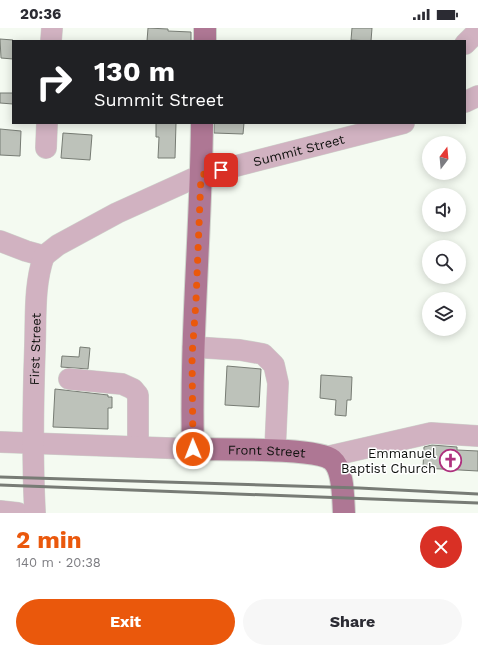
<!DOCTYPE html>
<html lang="en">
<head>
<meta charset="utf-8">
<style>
	:root { --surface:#fff; --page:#f7f7f7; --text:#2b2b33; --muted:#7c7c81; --accent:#ea580c }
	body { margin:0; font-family:"Work Sans",sans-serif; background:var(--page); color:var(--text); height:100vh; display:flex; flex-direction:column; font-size:15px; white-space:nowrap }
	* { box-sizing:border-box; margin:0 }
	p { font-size:13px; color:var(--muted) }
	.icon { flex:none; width:22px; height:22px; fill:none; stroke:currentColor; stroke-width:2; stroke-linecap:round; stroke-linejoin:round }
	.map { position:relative; height:485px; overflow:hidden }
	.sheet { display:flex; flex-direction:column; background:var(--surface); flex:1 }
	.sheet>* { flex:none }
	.guide { position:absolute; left:12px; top:12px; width:454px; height:84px; border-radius:0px; box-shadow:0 2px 10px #0003; background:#202124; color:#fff; overflow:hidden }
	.needle { width:26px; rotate:16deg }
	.tools { position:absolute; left:422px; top:108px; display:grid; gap:8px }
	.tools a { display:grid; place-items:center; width:44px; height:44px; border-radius:50%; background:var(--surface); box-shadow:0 2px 10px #0003; font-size:20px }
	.pin { position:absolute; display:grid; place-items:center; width:34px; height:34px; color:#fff; margin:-17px; border-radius:8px; box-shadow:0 2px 6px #0006 }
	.me { position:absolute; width:44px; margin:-22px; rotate:359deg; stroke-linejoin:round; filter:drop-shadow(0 0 3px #0008) }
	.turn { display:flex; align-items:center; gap:14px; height:84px; padding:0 16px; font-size:18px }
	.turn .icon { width:52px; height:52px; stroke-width:2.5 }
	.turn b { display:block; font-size:28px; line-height:34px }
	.round { display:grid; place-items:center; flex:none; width:42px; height:42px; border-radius:21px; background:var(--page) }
	.overview { display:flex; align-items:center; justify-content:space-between; height:68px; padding:0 16px }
	h1 { font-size:24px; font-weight:700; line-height:30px; color:var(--accent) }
	.primary-button { display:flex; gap:8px; margin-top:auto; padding:8px 16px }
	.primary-button a { flex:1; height:46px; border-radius:24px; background:var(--accent); color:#fff; font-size:16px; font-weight:700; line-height:46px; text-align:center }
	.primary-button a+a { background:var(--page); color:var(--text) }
	.status { display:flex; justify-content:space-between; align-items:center; height:28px; padding:0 20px; background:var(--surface); direction:ltr }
	.status svg { height:11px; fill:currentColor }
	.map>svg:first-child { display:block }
	.building { fill:#bdc2ba; stroke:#777c74 }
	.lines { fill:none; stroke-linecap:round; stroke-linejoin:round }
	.minor-casing { stroke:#cfd5cd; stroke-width:22 }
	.major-casing { stroke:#cfd5cd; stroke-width:24 }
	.minor { stroke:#d1b2c1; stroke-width:21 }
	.major { stroke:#ae7794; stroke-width:22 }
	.rail { stroke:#777b75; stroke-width:3 }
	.route { stroke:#ea580c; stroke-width:7; stroke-dasharray:0 12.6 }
	.labels { text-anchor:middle; stroke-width:3; stroke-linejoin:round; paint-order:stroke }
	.street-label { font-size:13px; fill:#0f110e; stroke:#fff }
	.poi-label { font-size:13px; fill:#0f110e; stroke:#fff; text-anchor:end }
</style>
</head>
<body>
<div class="status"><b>20:36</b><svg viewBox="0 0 49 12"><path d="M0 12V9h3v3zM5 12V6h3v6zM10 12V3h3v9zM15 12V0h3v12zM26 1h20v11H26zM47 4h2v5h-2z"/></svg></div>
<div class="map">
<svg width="478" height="485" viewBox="0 0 478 485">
	<rect width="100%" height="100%" fill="#f4faf1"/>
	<g class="building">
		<polygon points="148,0 168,1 168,3 191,4 191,13 147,13"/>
		<polygon points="352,0 372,0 371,13 351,12"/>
		<polygon points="0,11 13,12 13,31 1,30"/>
		<polygon points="0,65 13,65 13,76 0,75"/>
		<polygon points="156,95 176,95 175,130 158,130 159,109 156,109"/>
		<polygon points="214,95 244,95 243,106 214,105"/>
		<polygon points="0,101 21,103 20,128 0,127"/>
		<polygon points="63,105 92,107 90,132 61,130"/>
		<polygon points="80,319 90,320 88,341 61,339 62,328 79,329"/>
		<polygon points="227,338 261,341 259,379 225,377"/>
		<polygon points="321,347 352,349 351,372 347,372 346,388 335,387 336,372 320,370"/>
		<polygon points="55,361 108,367 108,369 112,369 112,380 108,380 108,401 53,399"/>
		<polygon points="432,417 457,419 457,422 478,423 478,443 423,440 424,419"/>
	</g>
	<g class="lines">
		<defs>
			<g id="minor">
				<polyline points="51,13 52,0"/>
				<polyline points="465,16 476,5"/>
				<polyline points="465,74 478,68"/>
				<polyline points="46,120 47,95"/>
				<polyline points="0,213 26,223 44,228"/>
				<path id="s1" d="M44,228L58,217L117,185L201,147L404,95"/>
				<polyline points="193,319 240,322 263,326 274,337 278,355 275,423"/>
				<polyline points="69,351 122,356 133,361 138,367 138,419"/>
				<polyline points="0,414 193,421"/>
				<polyline points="326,429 431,405 478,408"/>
				<polyline points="0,483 18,485"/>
				<path id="s2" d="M35,485C32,429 33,374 35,318C36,288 34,256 44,228"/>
			</g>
			<g id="major">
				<polyline points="205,13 205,0"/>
				<path id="s3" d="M202,95C201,204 190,312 193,421C218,422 316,419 332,432C344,442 343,471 344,485"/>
			</g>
		</defs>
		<use href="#minor" class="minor-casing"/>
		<use href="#major" class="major-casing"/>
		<use href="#minor" class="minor"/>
		<use href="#major" class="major"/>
		<g class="rail">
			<polyline points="0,449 359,460 478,466"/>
			<polyline points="0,457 478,475"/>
		</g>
	</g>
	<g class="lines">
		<polyline class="route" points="193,421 192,328 196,273 201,147 221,142"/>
	</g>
	<defs>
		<symbol id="church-ring" viewBox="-11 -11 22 22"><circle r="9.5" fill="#fff" stroke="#ae307e" stroke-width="1.5"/><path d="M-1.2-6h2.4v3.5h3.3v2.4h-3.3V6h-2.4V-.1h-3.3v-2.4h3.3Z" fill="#ae307e"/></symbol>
	</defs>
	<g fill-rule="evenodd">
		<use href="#church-ring" x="438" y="420" width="25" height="25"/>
	</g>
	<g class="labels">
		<g class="street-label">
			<text dy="5" stroke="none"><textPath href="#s1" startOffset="278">Summit Street</textPath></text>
			<text dy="5" stroke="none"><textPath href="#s2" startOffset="164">First Street</textPath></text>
			<text dy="5" stroke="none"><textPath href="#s3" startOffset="400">Front Street</textPath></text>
		</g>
		<g class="poi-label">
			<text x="436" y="430">Emmanuel<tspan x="436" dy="15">Baptist Church</tspan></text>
		</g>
	</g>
</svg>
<div class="tools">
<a><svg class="needle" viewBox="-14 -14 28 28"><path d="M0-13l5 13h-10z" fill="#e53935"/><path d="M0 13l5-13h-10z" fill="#7c7c81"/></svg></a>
<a><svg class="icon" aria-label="sound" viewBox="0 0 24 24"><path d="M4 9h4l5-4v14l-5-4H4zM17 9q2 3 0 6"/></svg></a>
<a><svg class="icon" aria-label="search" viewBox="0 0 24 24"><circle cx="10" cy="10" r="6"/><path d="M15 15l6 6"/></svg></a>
<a><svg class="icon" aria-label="layers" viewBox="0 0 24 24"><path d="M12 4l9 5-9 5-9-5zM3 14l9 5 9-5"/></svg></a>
</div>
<div class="pin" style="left:221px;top:142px;background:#d93025"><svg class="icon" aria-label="arrive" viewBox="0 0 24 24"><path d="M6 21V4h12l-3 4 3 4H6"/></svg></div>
<svg class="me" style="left:193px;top:421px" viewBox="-20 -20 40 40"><circle r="17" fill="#ea580c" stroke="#fff" stroke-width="3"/><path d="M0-11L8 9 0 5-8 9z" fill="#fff"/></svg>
<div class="guide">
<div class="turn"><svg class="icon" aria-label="right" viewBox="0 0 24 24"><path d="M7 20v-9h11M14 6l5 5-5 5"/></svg><div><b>130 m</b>Summit Street</div></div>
</div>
</div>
<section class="sheet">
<div class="overview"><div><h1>2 min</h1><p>140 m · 20:38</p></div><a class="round" style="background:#d93025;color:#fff"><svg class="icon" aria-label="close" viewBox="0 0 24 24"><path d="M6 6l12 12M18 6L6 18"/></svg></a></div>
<div class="primary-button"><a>Exit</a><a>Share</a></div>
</section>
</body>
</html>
